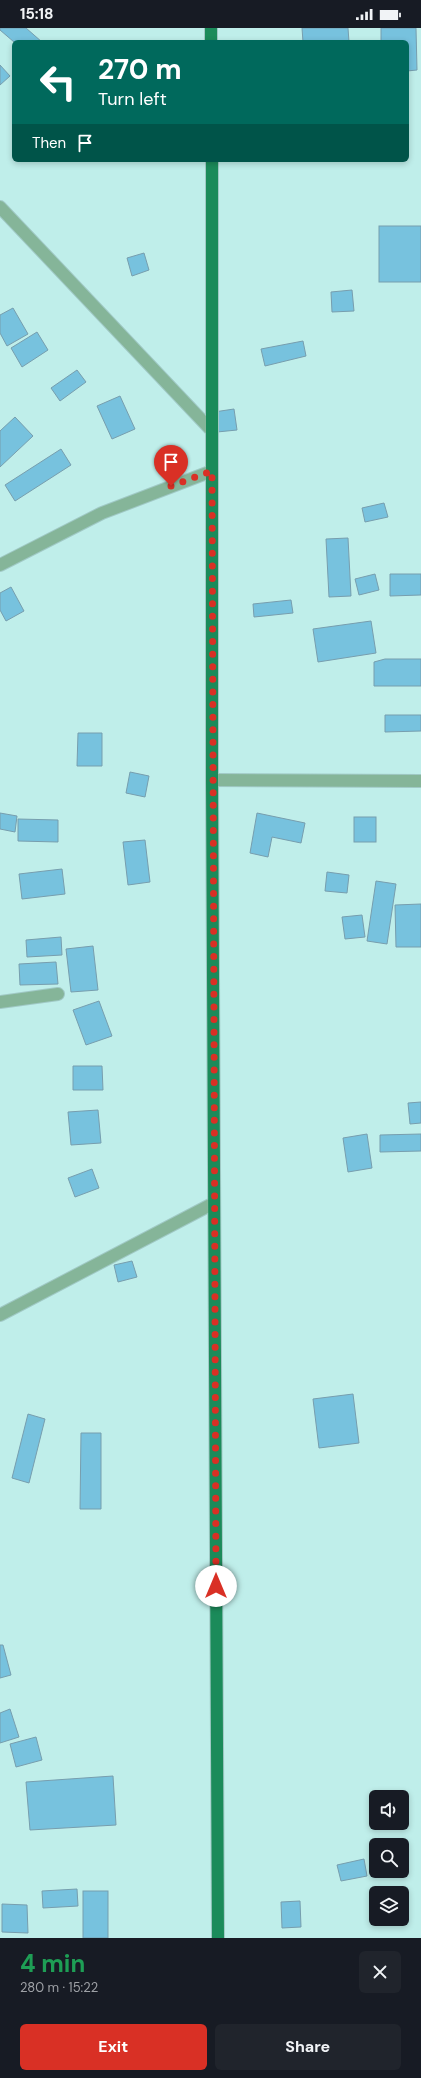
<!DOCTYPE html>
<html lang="en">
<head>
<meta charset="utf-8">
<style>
	:root { --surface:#171b24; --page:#20242c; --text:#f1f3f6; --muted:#9ea1a6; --accent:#d93025 }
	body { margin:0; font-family:"DM Sans",sans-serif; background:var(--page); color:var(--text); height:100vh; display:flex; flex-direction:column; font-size:15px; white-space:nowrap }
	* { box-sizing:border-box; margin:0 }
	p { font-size:13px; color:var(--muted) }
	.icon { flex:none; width:22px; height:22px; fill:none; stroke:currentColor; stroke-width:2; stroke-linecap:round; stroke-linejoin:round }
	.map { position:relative; height:1910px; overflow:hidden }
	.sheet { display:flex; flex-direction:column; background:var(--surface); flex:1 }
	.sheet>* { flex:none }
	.guide { position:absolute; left:12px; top:12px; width:397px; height:122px; border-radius:6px; box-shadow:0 2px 6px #0003; background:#00695c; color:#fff; overflow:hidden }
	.fabs { position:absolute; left:369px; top:1762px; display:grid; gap:8px }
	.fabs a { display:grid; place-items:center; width:40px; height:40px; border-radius:6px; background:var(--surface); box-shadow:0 2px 6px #0003; font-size:20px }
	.pin { position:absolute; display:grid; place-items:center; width:34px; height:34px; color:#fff; margin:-41px -17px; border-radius:50% 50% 50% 0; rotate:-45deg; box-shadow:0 0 4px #0007 }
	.pin .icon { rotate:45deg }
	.me { position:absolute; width:44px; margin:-22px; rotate:0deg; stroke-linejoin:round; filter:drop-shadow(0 0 3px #0008) }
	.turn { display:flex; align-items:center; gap:14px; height:84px; padding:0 20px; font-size:18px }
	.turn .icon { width:52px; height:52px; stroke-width:2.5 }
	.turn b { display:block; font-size:28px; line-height:34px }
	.then { display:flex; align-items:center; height:38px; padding:0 20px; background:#0003; gap:8px; font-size:15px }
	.round { display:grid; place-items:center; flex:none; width:42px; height:42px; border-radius:6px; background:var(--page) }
	.head { display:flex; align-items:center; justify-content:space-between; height:68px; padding:0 20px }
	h1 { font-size:24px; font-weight:700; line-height:30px; color:#1e9e55 }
	.button { display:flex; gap:8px; margin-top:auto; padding:8px 20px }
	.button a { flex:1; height:46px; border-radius:6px; background:var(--accent); color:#fff; font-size:16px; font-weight:700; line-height:46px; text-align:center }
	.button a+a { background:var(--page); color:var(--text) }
	.status { display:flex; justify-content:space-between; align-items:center; height:28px; padding:0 20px; background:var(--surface); direction:ltr }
	.status svg { height:11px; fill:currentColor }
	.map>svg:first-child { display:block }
	.building { fill:#77c2de; stroke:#779eae }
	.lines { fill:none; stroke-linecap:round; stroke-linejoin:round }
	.minor-casing { stroke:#a0c9c5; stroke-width:14 }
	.primary-casing { stroke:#a0c9c5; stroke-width:14 }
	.minor { stroke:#85b599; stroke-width:12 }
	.primary { stroke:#1b8b5a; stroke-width:12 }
	.route { stroke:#d93025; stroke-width:7; stroke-dasharray:0 12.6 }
</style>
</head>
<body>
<div class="status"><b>15:18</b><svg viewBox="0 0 49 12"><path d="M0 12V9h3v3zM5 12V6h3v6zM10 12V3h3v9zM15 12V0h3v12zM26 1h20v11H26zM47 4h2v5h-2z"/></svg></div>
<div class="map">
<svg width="421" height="1910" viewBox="0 0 421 1910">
	<rect width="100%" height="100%" fill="#bfeeea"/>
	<g class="building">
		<polygon points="0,0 26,0 42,14 14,14 0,2"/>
		<polygon points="302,0 348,0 349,14 303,14"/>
		<polygon points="381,0 416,0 417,42 407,43 407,14 381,14"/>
		<polygon points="0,37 10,48 0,57"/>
		<rect x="379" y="198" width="42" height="56"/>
		<polygon points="144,225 149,242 132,248 127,230"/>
		<polygon points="352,262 354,283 332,284 331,264"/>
		<polygon points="13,280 28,306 7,318 0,305 0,287"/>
		<polygon points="37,304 48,322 22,339 11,320"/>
		<polygon points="303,313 306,328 265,338 261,321"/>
		<polygon points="77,342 86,354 60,373 51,360"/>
		<polygon points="120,368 135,401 112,411 97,378"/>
		<polygon points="234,381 237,402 217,404 214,384"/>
		<polygon points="15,389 33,408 0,439 0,403"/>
		<polygon points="61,421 71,437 15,473 5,457"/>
		<polygon points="384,475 388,489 365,494 362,480"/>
		<polygon points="348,510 351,568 329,569 326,511"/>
		<polygon points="375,546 379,562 359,567 355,551"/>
		<polygon points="390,546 421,546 421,567 390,568"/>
		<polygon points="11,559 24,583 6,593 0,582 0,565"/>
		<polygon points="291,572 293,585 254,589 253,576"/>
		<polygon points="371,593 376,625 318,634 313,601"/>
		<polygon points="385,631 421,631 421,658 374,658 374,634"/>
		<polygon points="385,687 421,687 421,703 385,704"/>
		<polygon points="78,705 102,705 102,738 77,738"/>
		<polygon points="130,744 149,748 145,769 126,765"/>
		<polygon points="0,785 17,788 15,804 0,801"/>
		<polygon points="257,785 305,795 301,815 272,809 268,829 250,825"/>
		<rect x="354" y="789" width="22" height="25"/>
		<polygon points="18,791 58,792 58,814 18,813"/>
		<polygon points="145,812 150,854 128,857 123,814"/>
		<polygon points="62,841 65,866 22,871 19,846"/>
		<polygon points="327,844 349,847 347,865 325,863"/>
		<polygon points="376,853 396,856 387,916 367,913"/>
		<polygon points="421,876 421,919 396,919 395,877"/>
		<polygon points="362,887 365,909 345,911 342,889"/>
		<polygon points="61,909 62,927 27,929 26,912"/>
		<polygon points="93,918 98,962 71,964 66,921"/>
		<polygon points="56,934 58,956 20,957 19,936"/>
		<polygon points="99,973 112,1008 86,1017 73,982"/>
		<polygon points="73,1038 102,1038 103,1062 73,1062"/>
		<polygon points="421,1074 421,1095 410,1096 408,1075"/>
		<polygon points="98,1082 101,1115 71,1117 68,1084"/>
		<polygon points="367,1106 372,1140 348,1144 343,1110"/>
		<polygon points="421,1106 421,1123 380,1124 380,1107"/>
		<polygon points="92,1141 99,1160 75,1169 68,1150"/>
		<polygon points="132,1233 137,1249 118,1254 114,1237"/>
		<polygon points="353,1366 359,1415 319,1420 313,1371"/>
		<polygon points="28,1386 45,1391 29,1455 12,1450"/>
		<polygon points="81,1405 101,1405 101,1481 80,1481"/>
		<polygon points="0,1617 3,1617 11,1647 0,1650"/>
		<polygon points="10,1681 19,1709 0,1715 0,1685"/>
		<polygon points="36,1709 42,1732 16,1739 10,1716"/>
		<polygon points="113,1748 116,1797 30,1802 26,1754"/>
		<polygon points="364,1831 367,1848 341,1853 337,1837"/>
		<polygon points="77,1861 78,1878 43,1880 42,1863"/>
		<rect x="83" y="1863" width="25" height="47"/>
		<polygon points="300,1873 301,1899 282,1900 281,1874"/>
		<polygon points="2,1876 27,1877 28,1905 2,1904"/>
	</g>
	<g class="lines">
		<defs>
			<g id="minor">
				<polyline points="0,179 212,403"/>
				<polyline points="0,537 102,485 212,443"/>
				<polyline points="212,752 421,753"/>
				<polyline points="0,974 58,966"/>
				<polyline points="0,1287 214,1175"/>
			</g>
			<g id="primary">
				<polyline points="211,0 211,14"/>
				<polyline points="212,132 212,752 218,1910"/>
			</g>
		</defs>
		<use href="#minor" class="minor-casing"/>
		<use href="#primary" class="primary-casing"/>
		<use href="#minor" class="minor"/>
		<use href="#primary" class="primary"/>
	</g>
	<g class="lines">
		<polyline class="route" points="171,458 212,443 216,1558"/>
	</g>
</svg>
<div class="fabs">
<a><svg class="icon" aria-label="sound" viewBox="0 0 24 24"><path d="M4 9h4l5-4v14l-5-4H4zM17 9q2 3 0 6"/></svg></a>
<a><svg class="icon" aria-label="search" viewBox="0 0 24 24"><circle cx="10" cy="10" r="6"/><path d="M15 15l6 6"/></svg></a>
<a><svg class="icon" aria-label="layers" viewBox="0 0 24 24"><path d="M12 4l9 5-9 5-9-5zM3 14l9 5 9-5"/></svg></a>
</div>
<div class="pin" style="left:171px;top:458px;background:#d93025"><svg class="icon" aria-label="arrive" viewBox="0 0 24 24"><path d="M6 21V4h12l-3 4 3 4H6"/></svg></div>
<svg class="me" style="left:216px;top:1558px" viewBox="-20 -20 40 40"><circle r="19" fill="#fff"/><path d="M0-13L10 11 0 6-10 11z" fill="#d93025"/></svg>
<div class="guide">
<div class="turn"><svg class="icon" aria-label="left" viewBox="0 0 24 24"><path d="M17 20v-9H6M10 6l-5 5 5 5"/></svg><div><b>270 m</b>Turn left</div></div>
<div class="then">Then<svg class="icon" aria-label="arrive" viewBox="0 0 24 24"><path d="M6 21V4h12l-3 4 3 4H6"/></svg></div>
</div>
</div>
<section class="sheet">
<div class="head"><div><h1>4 min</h1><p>280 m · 15:22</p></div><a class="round"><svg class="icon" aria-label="close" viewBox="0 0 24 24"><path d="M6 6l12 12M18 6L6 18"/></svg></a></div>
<div class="button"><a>Exit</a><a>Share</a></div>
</section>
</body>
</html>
